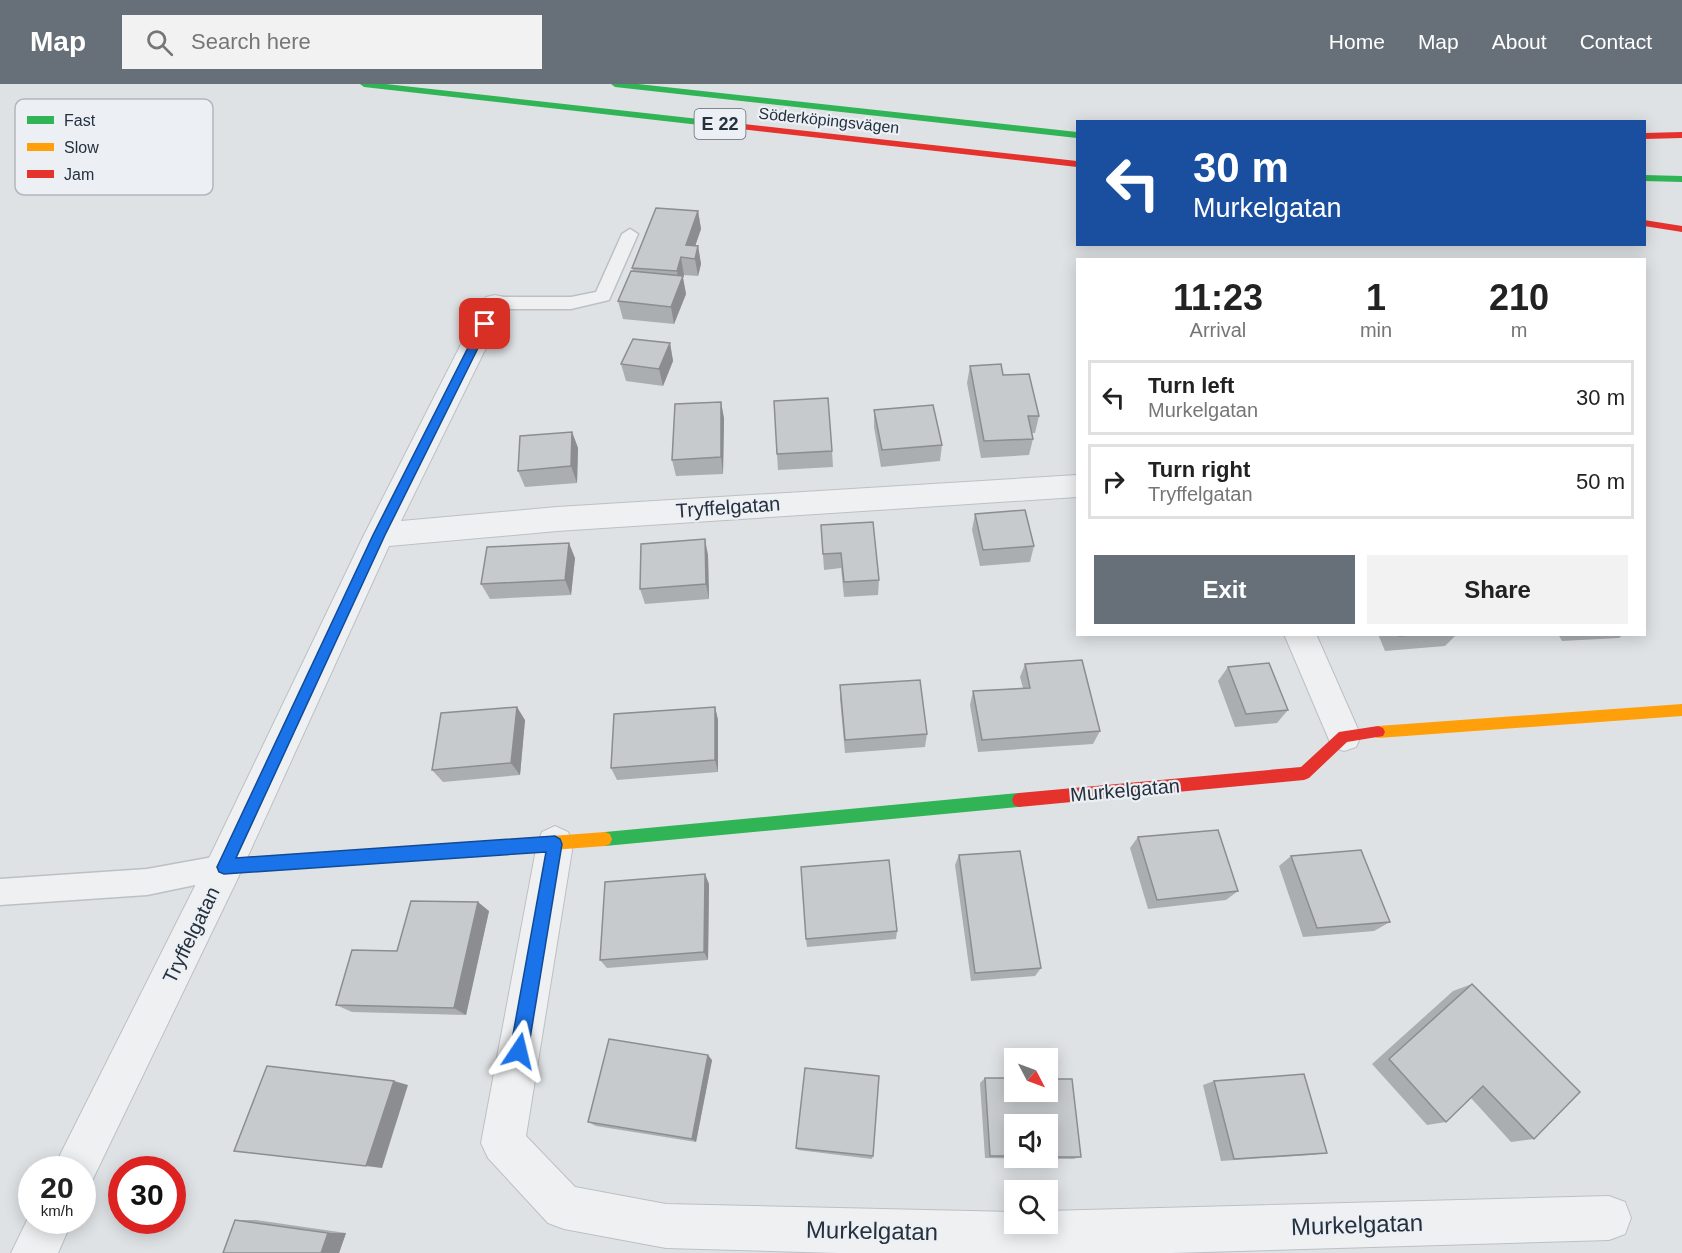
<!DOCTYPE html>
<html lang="en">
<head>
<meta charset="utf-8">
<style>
	:root { --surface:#fff; --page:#f2f2f2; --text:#222; --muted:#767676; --line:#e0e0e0; --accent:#676f78 }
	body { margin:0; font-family:Arial,sans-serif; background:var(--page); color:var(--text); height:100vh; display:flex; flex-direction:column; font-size:22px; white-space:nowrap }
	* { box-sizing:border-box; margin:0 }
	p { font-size:20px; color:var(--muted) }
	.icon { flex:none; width:33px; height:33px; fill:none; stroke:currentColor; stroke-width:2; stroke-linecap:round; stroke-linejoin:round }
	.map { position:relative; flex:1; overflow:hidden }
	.side { position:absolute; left:1076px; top:174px; width:570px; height:378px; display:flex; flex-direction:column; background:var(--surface); border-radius:0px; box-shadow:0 3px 15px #0003 }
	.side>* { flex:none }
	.banner { position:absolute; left:1076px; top:36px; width:570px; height:126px; border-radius:0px; box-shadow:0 3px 15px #0003; background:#1a4fa0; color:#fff; overflow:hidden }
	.needle { width:39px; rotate:131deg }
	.tools { position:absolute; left:1004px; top:964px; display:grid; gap:12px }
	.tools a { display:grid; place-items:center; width:54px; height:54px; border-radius:0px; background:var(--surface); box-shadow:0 3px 15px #0003; font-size:30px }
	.speed { position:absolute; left:18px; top:1072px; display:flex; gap:12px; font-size:30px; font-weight:700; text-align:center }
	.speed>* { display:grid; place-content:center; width:78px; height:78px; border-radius:50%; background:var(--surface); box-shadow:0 3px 15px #0003; line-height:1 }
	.speed small { font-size:15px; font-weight:400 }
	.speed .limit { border:9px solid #d22; background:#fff; color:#111 }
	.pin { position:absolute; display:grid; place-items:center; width:51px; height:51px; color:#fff; margin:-26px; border-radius:12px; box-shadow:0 3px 9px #0006 }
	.me { position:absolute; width:66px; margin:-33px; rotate:10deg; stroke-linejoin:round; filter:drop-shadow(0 0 4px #0008) }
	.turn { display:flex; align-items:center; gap:21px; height:126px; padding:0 18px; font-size:27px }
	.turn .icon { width:78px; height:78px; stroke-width:2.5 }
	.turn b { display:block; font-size:42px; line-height:51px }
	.eta { display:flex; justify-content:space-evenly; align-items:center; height:102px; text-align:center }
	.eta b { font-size:36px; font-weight:700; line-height:42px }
	.button { display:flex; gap:12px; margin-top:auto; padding:12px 18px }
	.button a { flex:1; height:69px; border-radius:0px; background:var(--accent); color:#fff; font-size:24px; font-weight:700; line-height:69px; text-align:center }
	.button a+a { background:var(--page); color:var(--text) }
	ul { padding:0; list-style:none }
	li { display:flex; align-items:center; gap:18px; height:75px; margin:0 12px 9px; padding:0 6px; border:3px solid var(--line); border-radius:0px }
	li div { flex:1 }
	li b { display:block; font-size:22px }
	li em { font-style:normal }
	header { display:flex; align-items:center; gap:36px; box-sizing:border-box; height:84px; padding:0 30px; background:var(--accent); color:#fff }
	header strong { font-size:28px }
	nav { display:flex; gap:33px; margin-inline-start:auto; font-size:21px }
	.search { width:420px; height:54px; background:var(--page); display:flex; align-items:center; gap:15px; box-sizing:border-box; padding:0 21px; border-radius:0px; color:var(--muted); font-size:22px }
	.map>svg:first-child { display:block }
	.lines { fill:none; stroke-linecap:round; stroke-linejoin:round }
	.lane-casing { stroke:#bdc0c3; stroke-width:3 }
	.street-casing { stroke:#bdc0c3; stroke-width:2 }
	.lane { fill:#eef0f2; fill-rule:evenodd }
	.street { fill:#eef0f2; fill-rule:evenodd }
	.fast { fill:#30b455; fill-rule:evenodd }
	.slow { fill:#ff9f0a; fill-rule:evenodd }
	.jam { fill:#e5322d; fill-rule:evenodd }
	.wall { fill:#abaeb0; fill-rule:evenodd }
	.shaded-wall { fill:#8b8d90 }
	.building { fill:#c7cacd; stroke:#8b8d90; stroke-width:1.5 }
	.route { fill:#1a73e8; stroke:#114b97; stroke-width:1.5 }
	.labels { text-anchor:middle; stroke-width:4.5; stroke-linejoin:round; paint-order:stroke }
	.far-street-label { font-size:16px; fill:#26313e; stroke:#ecf0f5 }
	.shield { fill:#ecf0f5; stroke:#616a75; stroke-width:1.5 }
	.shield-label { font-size:18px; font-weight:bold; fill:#26313e }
	.street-label { font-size:20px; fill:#26313e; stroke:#ecf0f5 }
	.near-street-label { font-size:24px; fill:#26313e; stroke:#ecf0f5 }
	.key { fill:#ecf0f5; stroke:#b1b7be; stroke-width:1.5 }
	.key-label { font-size:16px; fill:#26313e }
</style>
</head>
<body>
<header>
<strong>Map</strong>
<div class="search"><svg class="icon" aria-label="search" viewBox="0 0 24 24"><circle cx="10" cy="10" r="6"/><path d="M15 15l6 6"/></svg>Search here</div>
<nav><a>Home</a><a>Map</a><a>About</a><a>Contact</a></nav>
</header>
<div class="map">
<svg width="1682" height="1169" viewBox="0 0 1682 1169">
	<rect width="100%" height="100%" fill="#dfe2e5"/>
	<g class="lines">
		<defs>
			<g id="lane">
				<polygon points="630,145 638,150 609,216 571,225 495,225 489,223 486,219 489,215 495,213 571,213 596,208 622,150"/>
				<polygon points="224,771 233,774 237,783 233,792 224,795 147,811 0,821 0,795 147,785"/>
			</g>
			<g id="street">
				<polygon points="495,211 504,213 508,219 401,437 557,423 1077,391 1077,413 557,447 389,462 237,796 90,1101 82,1105 82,1086 53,1086 60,1071 211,770 364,451 482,219 486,213"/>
				<polygon points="1284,550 1316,550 1361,652 1356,663 1344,667 1332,663"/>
				<polygon points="555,742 568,748 573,760 526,1052 575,1103 666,1120 1014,1128 1014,1140 1047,1140 1047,1127 1609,1112 1625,1118 1631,1134 1625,1150 1609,1156 1171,1169 838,1169 666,1164 564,1145 548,1139 488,1074 481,1059 537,760 542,748"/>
				<polygon points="32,1126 32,1137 72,1137 58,1169 11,1169"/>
			</g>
		</defs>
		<use href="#lane" class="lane-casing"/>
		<use href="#street" class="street-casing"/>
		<use href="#lane" class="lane"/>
		<use href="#street" class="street"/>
		<g class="fast">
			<polygon points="360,0 386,0 726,38 730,41 726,44 364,3"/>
			<polygon points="611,0 638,0 1077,48 1077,54 615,3"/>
			<polygon points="1644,91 1682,92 1682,98 1644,97"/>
			<polygon points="1019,709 1024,711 1026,716 1024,721 1019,723 605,762 600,760 598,755 600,750 605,748"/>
		</g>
		<g class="slow">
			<polygon points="1682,620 1682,632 1378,654 1373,652 1371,648 1373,644 1378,642"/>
			<polygon points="605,748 610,750 612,755 610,760 605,762 224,790 219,788 216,783 219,778 224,776"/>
		</g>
		<g class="jam">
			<polygon points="726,38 1077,77 1077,83 723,43 722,41"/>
			<polygon points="1682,48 1682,54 1644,55 1644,49"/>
			<polygon points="1644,136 1682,142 1682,148 1644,142"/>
			<polygon points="1378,642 1383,644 1385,648 1383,652 1347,658 1309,694 1304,696 1019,723 1014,721 1012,716 1014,711 1019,709 1301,683 1339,648"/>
		</g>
	</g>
	<g class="wall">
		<polygon points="698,127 701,145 695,162 698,162 701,180 698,192 684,191 683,194 686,210 674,240 623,235 618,217 633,187 632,184"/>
		<polygon points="670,259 673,277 663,302 626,297 621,280"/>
		<polygon points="970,282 1003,291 1039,332 1035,349 1032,349 1033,355 1029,371 981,374 967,299"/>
		<polygon points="721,318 724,335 723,390 676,392 672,376"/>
		<polygon points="874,326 942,361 940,377 881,383 874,343"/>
		<polygon points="572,348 578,364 577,399 525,403 518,387"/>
		<polygon points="832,367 833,383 778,386 777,370"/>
		<polygon points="975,430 1034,462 1030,478 980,482 972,446"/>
		<polygon points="821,441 879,496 878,511 844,513 841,484 824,486"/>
		<polygon points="708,471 709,515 645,520 640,505"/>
		<polygon points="575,474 571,511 490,515 481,500"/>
		<polygon points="1378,550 1457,550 1445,562 1385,567"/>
		<polygon points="1558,550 1624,550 1619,554 1562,557"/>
		<polygon points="1025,580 1100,647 1093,660 978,668 970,621 973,607 1023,604 1020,593"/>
		<polygon points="1228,583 1288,626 1277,639 1235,643 1218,597"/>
		<polygon points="840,601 927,650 925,663 845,669 840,615"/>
		<polygon points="715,623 718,636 718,688 617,696 611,684"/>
		<polygon points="525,636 520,691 443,698 432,686"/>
		<polygon points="1138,753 1238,807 1226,816 1148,825 1130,764"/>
		<polygon points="959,771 1041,884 1035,892 971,897 955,781"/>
		<polygon points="1291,772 1390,838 1374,847 1303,853 1279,782"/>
		<polygon points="709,800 708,876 607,884 600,876"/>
		<polygon points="489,827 466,931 352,928 336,921 397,867"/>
		<polygon points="897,847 896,855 807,863 806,855"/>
		<polygon points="1472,900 1534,1055 1511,1058 1471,1014 1446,1038 1427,1041 1372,980 1453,907"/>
		<polygon points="712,976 696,1058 596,1042 588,1038"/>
		<path d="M985,994H1014V1008H1047V995H1072L1081,1073L1073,1075L985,1074L980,999ZM1014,1041H1047V1074H1014Z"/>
		<polygon points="1214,997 1327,1069 1311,1071 1221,1077 1203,1001"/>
		<polygon points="796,1064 873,1072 872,1075 798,1066"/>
		<polygon points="235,1136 256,1136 346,1149 339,1169"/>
	</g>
	<g class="shaded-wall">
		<polygon points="698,127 701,145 691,174 686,161"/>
		<polygon points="698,162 701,180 698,192 695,175"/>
		<polygon points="681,173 684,191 683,194 686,210 674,240 671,223 679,202 677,187"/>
		<polygon points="670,259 673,277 663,302 659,285"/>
		<polygon points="721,318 724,335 723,390 721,373"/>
		<polygon points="572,348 578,364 577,399 571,382"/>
		<polygon points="705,455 708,471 709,515 706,500"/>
		<polygon points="569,459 575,474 571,511 565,496"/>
		<polygon points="517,623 525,636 520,691 511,679"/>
		<polygon points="715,623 718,636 718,688 715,676"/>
		<polygon points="705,790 709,800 708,876 704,868"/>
		<polygon points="478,818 489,827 466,931 454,924"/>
		<polygon points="708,971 712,976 696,1058 692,1055"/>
		<polygon points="394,997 408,1001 382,1084 366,1082"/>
		<polygon points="328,1149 346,1149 339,1169 321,1169"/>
	</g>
	<g class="building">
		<polygon points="656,124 698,127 686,161 698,162 695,175 681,173 677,187 632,184"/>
		<polygon points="631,187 683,192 671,223 618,217"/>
		<polygon points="633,255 670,259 659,285 621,280"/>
		<polygon points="1001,280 1003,291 1029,290 1039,332 1028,332 1033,355 984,357 970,282"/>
		<polygon points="828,314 832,367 777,370 774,317"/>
		<polygon points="721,318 721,373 672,376 675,320"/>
		<polygon points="933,321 942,361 882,366 874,326"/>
		<polygon points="572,348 571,382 518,387 520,352"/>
		<polygon points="1025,426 1034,462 983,466 975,430"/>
		<polygon points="873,438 879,496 844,498 841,469 823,470 821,441"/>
		<polygon points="705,455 706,500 640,505 641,460"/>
		<polygon points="569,459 565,496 481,500 487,463"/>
		<polygon points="1398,550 1423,550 1399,552"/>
		<polygon points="1082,576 1100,647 982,656 973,607 1030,604 1025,580"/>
		<polygon points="1269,579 1288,626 1246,630 1228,583"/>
		<polygon points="920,596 927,650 845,656 840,601"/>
		<polygon points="517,623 511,679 432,686 441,629"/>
		<polygon points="715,623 715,676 611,684 614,630"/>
		<polygon points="1218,746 1238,807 1157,816 1138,753"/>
		<polygon points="1361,766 1390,838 1317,844 1291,772"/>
		<polygon points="1020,767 1041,884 975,889 959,771"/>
		<polygon points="889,776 897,847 806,855 801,783"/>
		<polygon points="705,790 704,868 600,876 605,798"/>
		<polygon points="411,817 478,818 454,924 336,921 352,866 397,867"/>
		<polygon points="1472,900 1580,1008 1534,1055 1483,1002 1446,1038 1389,975"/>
		<polygon points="609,955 708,971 692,1055 588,1038"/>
		<polygon points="267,982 394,997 366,1082 234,1067"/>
		<polygon points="805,984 879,992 873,1072 796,1064"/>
		<polygon points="1304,990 1327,1069 1234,1075 1214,997"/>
		<polygon points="985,994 1014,994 1014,1008 1047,1008 1047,995 1072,995 1081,1073 1047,1073 1047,1041 1014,1041 1014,1072 990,1072"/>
		<polygon points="235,1136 328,1149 321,1169 223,1169"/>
	</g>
	<polygon class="route" points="485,236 490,240 385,451 236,774 555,752 560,755 562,760 528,967 525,973 519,976 513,973 510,967 546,768 224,790 219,788 217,783 373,451 480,240"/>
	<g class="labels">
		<g class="far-street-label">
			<text transform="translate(829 36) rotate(6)" y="6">Söderköpingsvägen</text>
		</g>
		<rect class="shield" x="694.5" y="25" width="51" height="30" rx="4.5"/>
		<g class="shield-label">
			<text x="720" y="46">E 22</text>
		</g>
		<g class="street-label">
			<text transform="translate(728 423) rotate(-4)" y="7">Tryffelgatan</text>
			<text transform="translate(1125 706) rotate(-5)" y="7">Murkelgatan</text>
			<text transform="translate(191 851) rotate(-64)" y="7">Tryffelgatan</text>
		</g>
		<g class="near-street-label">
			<text transform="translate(1357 1141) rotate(-2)" y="8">Murkelgatan</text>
			<text transform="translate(872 1147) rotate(1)" y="8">Murkelgatan</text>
		</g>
	</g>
	<rect x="15" y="15" width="198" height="96" rx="9" class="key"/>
	<rect x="27" y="32" width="27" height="8" fill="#30b455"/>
	<rect x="27" y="59" width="27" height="8" fill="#ff9f0a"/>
	<rect x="27" y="86" width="27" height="8" fill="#e5322d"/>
	<g class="key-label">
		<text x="64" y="42">Fast</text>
		<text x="64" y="69">Slow</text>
		<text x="64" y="96">Jam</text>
	</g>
</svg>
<div class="tools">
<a><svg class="needle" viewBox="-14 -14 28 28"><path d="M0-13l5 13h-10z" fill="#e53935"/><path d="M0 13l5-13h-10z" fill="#767676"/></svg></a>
<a><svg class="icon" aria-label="sound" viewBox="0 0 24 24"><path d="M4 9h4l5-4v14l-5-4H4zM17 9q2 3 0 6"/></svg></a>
<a><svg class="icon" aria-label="search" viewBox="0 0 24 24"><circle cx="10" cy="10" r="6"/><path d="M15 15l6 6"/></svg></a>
</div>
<div class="speed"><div>20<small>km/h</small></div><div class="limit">30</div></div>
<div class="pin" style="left:485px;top:240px;background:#d93025"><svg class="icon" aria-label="arrive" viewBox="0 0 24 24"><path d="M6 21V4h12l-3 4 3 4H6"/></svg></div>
<svg class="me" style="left:519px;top:967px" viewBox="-20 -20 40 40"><path d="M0-17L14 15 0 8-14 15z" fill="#1a73e8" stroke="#fff" stroke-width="4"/></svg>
<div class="banner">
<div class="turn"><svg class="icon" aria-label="left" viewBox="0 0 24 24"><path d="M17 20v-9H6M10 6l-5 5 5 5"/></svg><div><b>30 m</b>Murkelgatan</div></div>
</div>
<section class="side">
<div class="eta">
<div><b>11:23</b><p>Arrival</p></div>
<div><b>1</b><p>min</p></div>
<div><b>210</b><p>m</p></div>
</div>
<ul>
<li><svg class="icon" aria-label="left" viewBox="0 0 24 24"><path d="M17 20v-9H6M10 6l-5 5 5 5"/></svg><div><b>Turn left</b><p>Murkelgatan</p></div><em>30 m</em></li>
<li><svg class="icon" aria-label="right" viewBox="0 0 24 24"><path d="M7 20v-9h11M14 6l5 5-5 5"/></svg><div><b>Turn right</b><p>Tryffelgatan</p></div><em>50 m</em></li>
</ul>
<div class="button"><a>Exit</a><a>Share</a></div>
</section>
</div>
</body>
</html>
